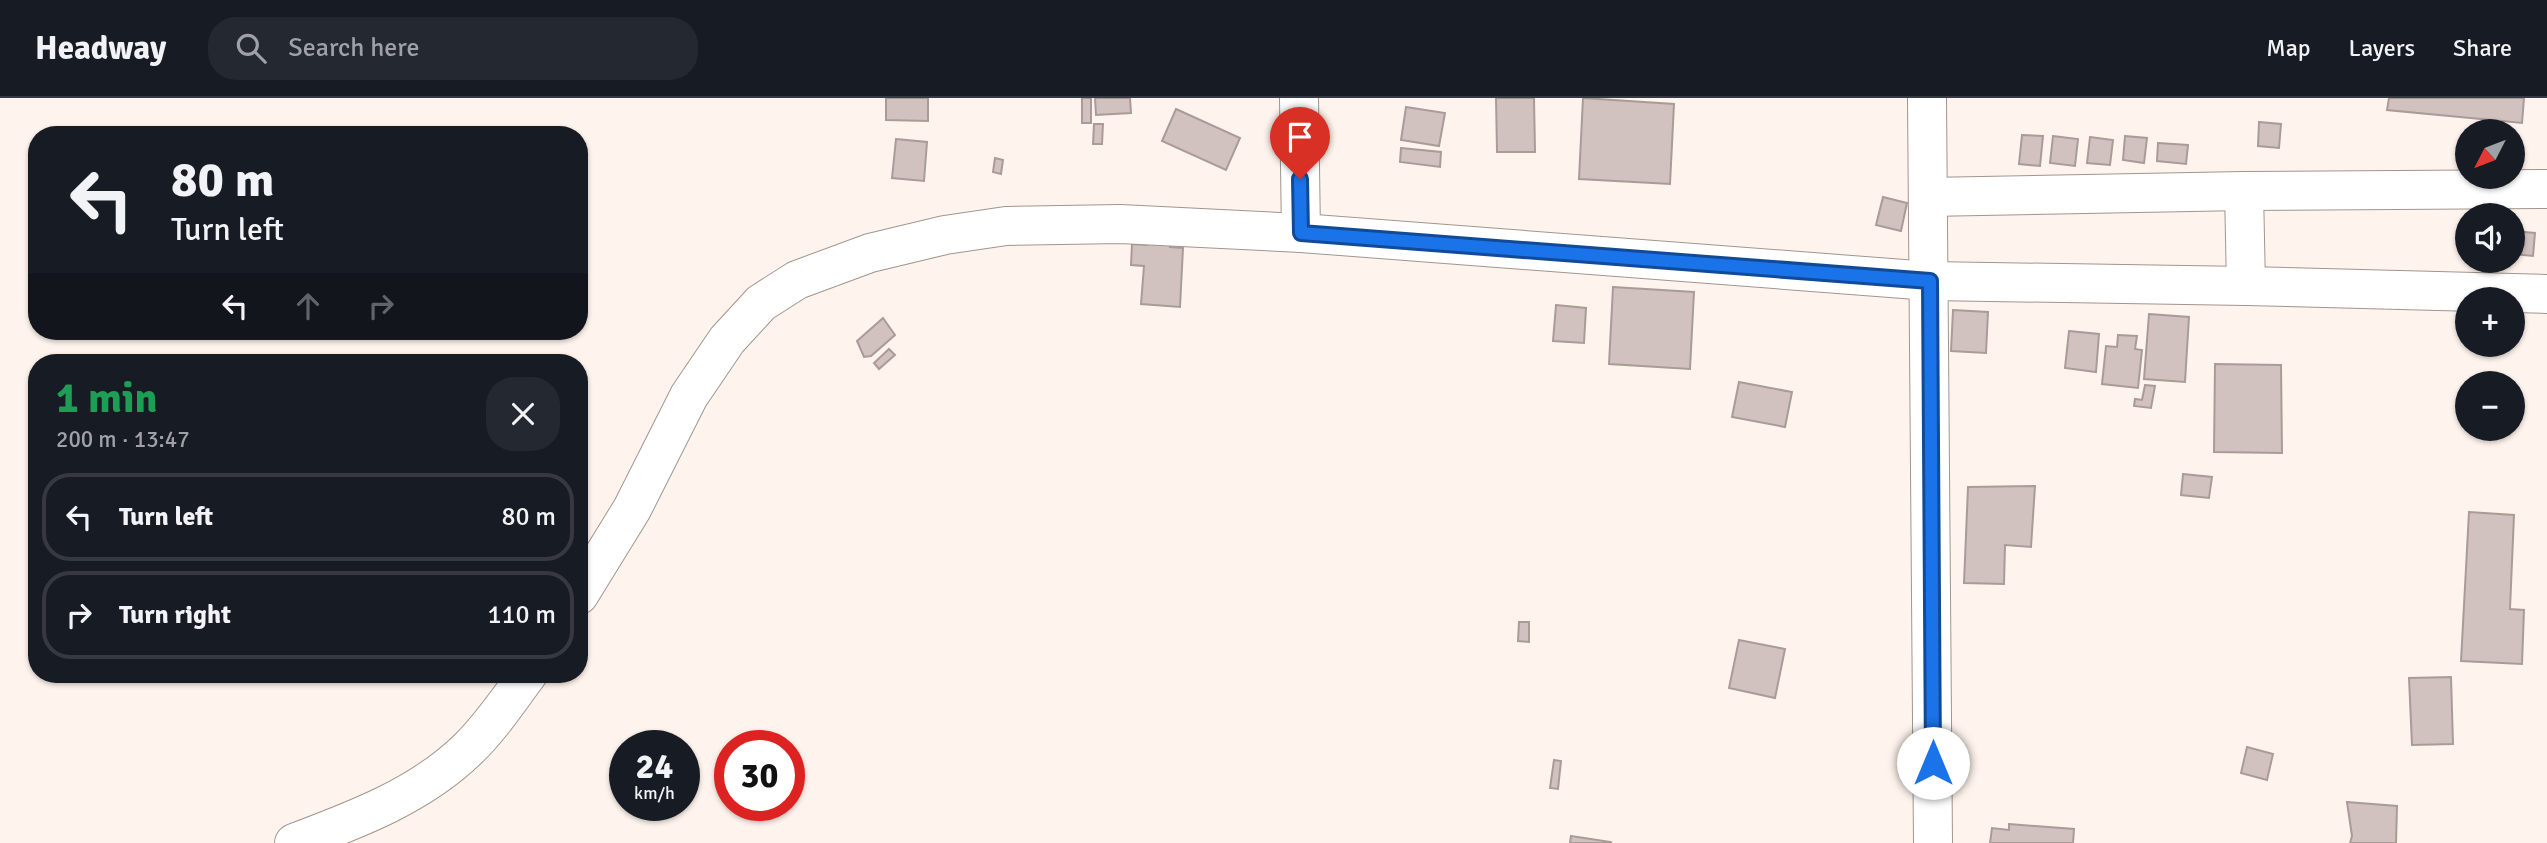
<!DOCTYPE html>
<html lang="en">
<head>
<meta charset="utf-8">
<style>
	:root { --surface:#171b24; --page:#242831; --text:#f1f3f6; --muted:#9ea1a6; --line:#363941 }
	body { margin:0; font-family:Signika,sans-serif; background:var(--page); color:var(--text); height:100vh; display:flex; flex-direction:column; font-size:26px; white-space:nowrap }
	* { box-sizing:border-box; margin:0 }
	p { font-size:23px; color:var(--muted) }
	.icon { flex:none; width:38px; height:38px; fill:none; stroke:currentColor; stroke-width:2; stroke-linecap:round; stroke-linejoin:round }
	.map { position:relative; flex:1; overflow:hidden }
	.details { position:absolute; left:28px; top:256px; width:560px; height:329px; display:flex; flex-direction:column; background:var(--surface); border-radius:28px; box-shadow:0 2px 5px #0004 }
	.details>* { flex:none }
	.hud { position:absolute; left:28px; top:28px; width:560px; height:214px; border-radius:28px; box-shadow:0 2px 5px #0004; background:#171b24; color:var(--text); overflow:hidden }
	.needle { width:46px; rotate:228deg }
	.controls { position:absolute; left:2455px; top:21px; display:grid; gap:14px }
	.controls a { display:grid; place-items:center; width:70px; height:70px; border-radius:50%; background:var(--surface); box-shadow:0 2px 5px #0004; font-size:35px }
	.speed { position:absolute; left:609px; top:632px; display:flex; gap:14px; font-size:35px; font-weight:700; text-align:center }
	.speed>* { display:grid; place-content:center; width:91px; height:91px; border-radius:50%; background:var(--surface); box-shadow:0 2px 5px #0004; line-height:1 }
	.speed small { font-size:18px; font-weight:400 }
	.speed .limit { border:10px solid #d22; background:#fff; color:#111 }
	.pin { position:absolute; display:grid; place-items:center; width:60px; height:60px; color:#fff; margin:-72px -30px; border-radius:50% 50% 50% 0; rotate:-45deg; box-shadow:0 0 7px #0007 }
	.pin .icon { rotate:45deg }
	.me { position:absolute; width:77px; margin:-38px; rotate:0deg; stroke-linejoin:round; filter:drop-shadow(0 0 5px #0008) }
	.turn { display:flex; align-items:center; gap:24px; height:147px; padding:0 28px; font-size:32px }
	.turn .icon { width:91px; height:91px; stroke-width:2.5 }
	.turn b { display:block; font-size:49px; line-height:60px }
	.lanes { display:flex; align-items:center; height:66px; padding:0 28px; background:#0003; justify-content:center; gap:35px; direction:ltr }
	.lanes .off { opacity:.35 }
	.round { display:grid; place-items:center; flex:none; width:74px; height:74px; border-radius:28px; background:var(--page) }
	.overview { display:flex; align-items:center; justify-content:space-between; height:119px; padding:0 28px }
	h1 { font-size:42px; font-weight:700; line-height:52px; color:#1e9e55 }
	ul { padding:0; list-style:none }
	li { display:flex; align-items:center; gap:21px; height:88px; margin:0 14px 10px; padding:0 14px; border:4px solid var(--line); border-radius:28px }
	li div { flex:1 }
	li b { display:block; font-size:26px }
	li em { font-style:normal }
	header { display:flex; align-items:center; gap:42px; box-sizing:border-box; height:98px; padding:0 35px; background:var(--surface); border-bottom:2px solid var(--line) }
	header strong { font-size:33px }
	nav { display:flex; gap:38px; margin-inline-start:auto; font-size:24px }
	.search { width:490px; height:63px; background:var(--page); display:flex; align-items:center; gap:18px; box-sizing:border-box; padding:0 24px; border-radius:28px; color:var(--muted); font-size:26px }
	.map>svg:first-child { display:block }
	.building { fill:#d2c2bf; stroke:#aa9b97; stroke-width:2 }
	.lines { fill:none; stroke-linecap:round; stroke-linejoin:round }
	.minor-casing { stroke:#a1958d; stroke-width:40 }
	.minor { stroke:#fff; stroke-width:38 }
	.route-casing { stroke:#114b97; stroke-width:18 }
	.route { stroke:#1a73e8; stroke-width:12 }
</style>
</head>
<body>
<header>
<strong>Headway</strong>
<div class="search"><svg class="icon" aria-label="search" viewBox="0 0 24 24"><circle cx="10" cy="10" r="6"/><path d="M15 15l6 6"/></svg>Search here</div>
<nav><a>Map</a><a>Layers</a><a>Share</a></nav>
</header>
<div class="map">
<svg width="2547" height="745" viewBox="0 0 2547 745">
	<rect width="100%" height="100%" fill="#fff4ed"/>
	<g class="building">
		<polygon points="886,0 928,0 928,23 886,22"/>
		<rect x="1082" y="0" width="9" height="25"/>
		<polygon points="1095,0 1130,0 1131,15 1096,17"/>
		<polygon points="1496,0 1534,0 1535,54 1497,54"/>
		<polygon points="1583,0 1674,6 1670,86 1579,81"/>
		<polygon points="2389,0 2524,0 2522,25 2387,12"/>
		<polygon points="1406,9 1445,15 1439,48 1401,42"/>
		<polygon points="1176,11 1240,40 1226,72 1162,43"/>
		<polygon points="2259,24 2281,26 2279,50 2258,48"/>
		<polygon points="1094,26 1103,26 1102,46 1093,46"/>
		<polygon points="2022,37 2043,38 2040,68 2019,66"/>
		<polygon points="2053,38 2078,41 2075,68 2050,65"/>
		<polygon points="2125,38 2147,40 2144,65 2123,62"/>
		<polygon points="2090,39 2113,42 2110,67 2087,65"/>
		<polygon points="896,41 927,44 924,83 892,80"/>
		<polygon points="2158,45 2188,47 2186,66 2157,63"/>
		<polygon points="1401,50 1441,54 1440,69 1400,64"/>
		<polygon points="995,60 1003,62 1001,76 993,74"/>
		<polygon points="1883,99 1907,105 1901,133 1876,127"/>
		<polygon points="2513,133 2535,135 2533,158 2513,156"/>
		<polygon points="1148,136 1171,138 1170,149 1183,150 1180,209 1141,206 1144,168 1131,167 1132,146 1147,147"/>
		<polygon points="1613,189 1694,194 1690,271 1609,266"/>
		<polygon points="1556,207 1586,210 1584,245 1553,243"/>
		<polygon points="1953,212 1988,214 1986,255 1951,253"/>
		<polygon points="2149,216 2189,219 2185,284 2144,281"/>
		<polygon points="883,220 895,237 871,258 864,259 857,243"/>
		<polygon points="2069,233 2099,236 2096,274 2065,270"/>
		<polygon points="2118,237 2137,238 2135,251 2142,252 2138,290 2102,286 2106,248 2117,249"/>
		<polygon points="889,251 895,257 879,271 874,265"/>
		<polygon points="2215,266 2281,267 2282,355 2214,354"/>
		<polygon points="1739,284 1792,294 1785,329 1732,319"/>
		<polygon points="2145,287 2155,288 2151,310 2134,308 2135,301 2142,302"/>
		<polygon points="2183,376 2212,379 2209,400 2181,397"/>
		<polygon points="2035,388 2031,449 2005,447 2004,486 1964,485 1968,389"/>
		<polygon points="2469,414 2514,417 2510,511 2524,512 2522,566 2461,563"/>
		<polygon points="1519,524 1529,524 1529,544 1518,543"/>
		<polygon points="1739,542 1785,551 1775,600 1729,590"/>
		<polygon points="2451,579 2453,646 2412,647 2409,580"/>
		<polygon points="2247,649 2273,656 2267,682 2241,675"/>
		<polygon points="1554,662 1561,663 1558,691 1550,690"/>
		<polygon points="2347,704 2397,708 2396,745 2350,745 2352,738"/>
		<polygon points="2009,726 2074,731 2073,745 1990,745 1992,730 2009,732"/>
		<polygon points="1571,738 1611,744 1611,745 1570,745"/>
	</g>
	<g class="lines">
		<defs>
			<g id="minor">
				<polyline points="1299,0 1301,135"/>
				<polyline points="1927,0 1933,745"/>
				<polyline points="2244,93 2246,188"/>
				<polyline points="1928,99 2244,93 2547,91"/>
				<polyline points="579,497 632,411 689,298 727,242 761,205 797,182 870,155 945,137 1006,128 1120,126 1301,135 1930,183 2246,188 2547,196"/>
				<path d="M294,745C355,722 420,698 468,651C491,629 509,601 528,576"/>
			</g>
		</defs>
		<use href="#minor" class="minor-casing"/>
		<use href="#minor" class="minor"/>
	</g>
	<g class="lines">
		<defs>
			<polyline id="route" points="1300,81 1301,135 1930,183 1933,665"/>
		</defs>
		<use href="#route" class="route-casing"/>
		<use href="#route" class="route"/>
	</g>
</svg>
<div class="controls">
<a><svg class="needle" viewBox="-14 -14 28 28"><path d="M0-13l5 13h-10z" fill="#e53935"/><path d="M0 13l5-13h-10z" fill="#9ea1a6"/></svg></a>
<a><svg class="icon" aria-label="sound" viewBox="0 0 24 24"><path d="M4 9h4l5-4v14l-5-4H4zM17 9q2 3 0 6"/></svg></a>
<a>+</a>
<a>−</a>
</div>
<div class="speed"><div>24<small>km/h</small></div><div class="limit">30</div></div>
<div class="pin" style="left:1300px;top:81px;background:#d93025"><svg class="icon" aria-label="arrive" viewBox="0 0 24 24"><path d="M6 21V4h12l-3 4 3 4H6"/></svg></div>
<svg class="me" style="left:1933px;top:665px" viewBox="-20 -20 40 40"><circle r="19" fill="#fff"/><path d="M0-13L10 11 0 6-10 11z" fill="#1a73e8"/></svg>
<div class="hud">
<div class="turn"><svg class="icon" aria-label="left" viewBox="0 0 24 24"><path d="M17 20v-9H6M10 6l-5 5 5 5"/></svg><div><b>80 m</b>Turn left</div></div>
<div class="lanes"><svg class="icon" aria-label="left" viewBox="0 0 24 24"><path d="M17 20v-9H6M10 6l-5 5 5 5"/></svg><svg class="icon off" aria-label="ahead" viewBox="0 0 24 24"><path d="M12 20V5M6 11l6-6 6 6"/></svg><svg class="icon off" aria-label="right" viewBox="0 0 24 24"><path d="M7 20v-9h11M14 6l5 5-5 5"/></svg></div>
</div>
<section class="details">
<div class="overview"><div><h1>1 min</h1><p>200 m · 13:47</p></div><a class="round"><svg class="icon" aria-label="close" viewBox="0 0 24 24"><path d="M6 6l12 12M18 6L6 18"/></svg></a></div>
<ul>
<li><svg class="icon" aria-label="left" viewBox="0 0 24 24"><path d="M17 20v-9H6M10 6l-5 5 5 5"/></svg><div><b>Turn left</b></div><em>80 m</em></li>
<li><svg class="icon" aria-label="right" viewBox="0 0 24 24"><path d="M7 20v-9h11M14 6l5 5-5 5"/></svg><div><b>Turn right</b></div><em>110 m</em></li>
</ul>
</section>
</div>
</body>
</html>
